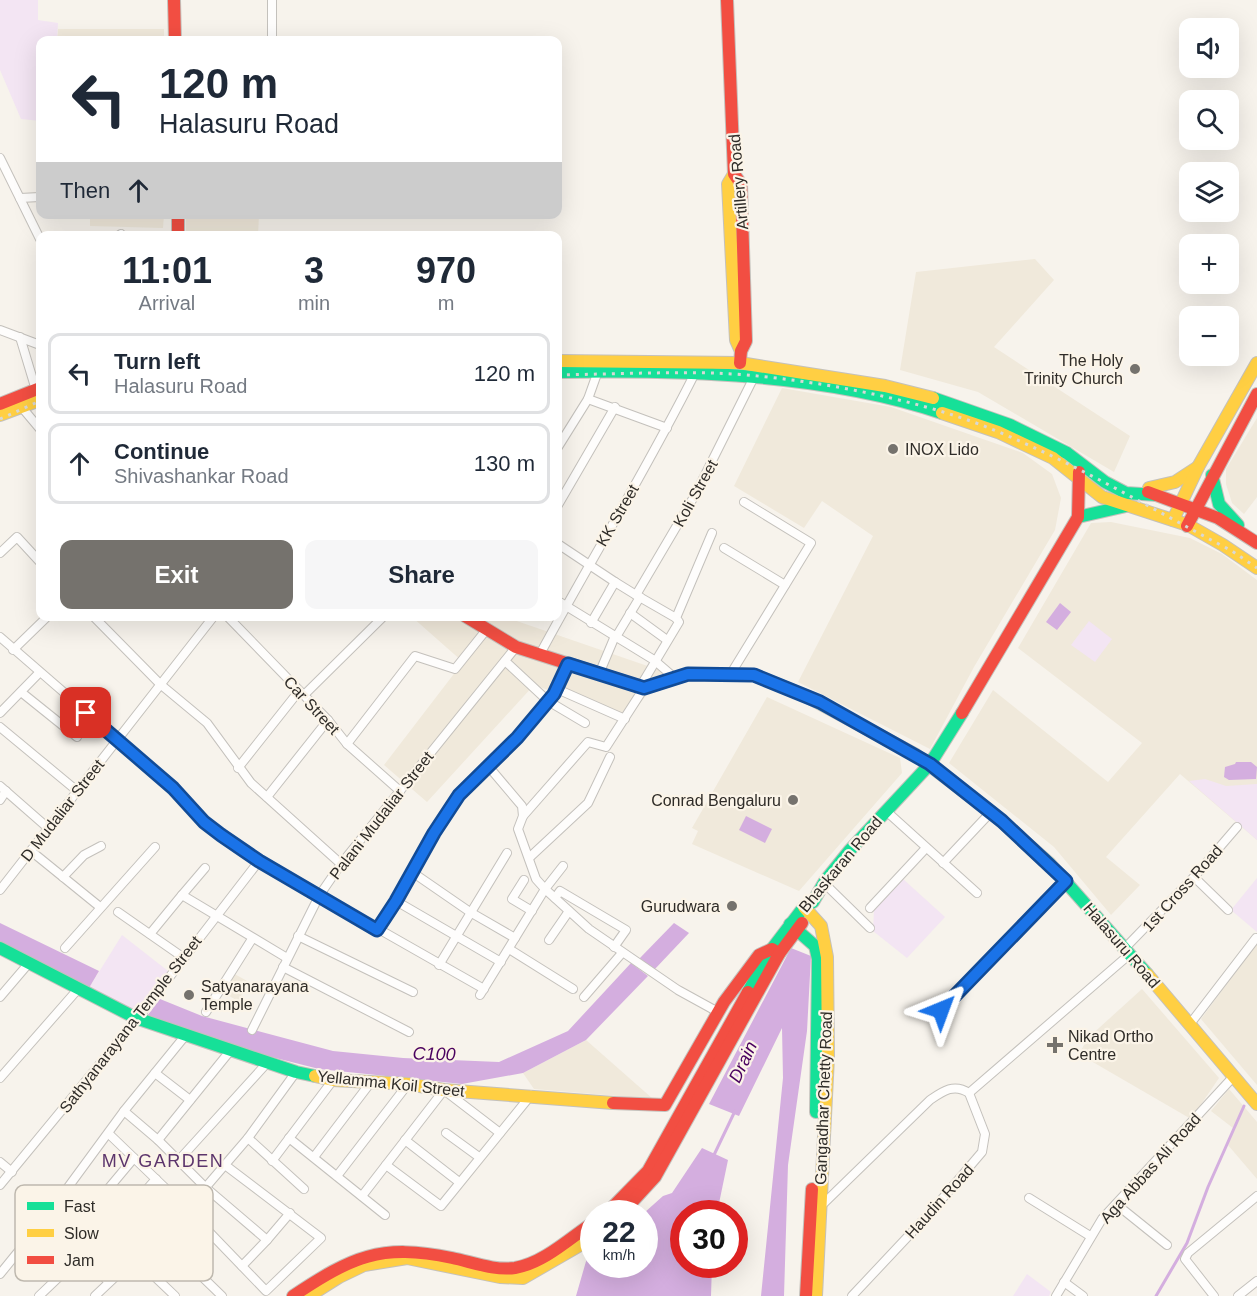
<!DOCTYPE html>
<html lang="en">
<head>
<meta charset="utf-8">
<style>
	:root { --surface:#fff; --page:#f6f6f7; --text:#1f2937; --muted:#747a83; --line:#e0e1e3; --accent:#75726d }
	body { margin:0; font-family:Helvetica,sans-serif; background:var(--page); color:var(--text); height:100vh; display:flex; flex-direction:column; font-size:22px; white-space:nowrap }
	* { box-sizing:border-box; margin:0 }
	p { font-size:20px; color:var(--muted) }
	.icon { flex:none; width:33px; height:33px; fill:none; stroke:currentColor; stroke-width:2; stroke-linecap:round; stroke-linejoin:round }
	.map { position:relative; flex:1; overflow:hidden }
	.side { position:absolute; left:36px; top:231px; width:526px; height:390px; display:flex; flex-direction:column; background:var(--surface); border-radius:12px; box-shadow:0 6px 24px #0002 }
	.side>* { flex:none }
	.banner { position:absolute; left:36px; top:36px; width:526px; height:183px; border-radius:12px; box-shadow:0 6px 24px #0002; background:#fff; color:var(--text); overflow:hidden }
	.tools { position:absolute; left:1179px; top:18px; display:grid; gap:12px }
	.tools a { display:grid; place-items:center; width:60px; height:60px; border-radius:12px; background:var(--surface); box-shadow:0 6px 24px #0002; font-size:30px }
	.speed { position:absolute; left:580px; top:1200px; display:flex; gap:12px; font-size:30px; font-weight:700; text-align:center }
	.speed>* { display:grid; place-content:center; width:78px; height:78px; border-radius:50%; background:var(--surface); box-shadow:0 6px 24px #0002; line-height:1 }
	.speed small { font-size:15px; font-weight:400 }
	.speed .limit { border:9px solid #d22; background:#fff; color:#111 }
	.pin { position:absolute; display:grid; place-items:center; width:51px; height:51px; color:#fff; margin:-26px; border-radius:12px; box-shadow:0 3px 9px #0006 }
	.me { position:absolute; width:66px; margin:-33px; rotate:44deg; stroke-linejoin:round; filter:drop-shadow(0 0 4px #0008) }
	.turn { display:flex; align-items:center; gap:21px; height:126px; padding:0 24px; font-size:27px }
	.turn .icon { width:78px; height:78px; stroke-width:2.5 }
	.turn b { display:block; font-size:42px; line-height:51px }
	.then { display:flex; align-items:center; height:57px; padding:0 24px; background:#0003; gap:12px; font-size:22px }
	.eta { display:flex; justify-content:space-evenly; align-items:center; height:102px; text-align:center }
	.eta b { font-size:36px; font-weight:700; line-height:42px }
	.button { display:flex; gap:12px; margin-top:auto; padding:12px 24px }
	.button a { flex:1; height:69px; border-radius:12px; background:var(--accent); color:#fff; font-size:24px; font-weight:700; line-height:69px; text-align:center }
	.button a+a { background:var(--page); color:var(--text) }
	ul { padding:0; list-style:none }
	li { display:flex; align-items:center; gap:18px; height:81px; margin:0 12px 9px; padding:0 12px; border:3px solid var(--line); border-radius:12px }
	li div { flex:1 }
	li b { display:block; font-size:22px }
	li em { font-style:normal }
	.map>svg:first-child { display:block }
	.built { fill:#f0e9db }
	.green { fill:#f3e5f3 }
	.water { fill:#d4aedf }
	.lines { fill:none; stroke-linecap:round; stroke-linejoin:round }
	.stream { stroke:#d4aedf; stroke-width:3 }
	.street-casing { stroke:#c4c1bc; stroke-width:10 }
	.fast-casing { stroke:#c4c1bc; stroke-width:14 }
	.slow-casing { stroke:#c4c1bc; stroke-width:14 }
	.jam-casing { stroke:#c4c1bc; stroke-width:14 }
	.street { stroke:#fefdfc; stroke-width:8 }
	.fast { stroke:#16e098; stroke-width:12 }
	.slow { stroke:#ffcf43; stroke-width:12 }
	.jam { stroke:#f24e42; stroke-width:12 }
	.rail { stroke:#d8d8d6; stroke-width:3; stroke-dasharray:3 6; stroke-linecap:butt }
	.route-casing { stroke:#114b97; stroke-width:15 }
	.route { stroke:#1a73e8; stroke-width:10 }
	.poi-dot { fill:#75726d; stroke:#fbf4e8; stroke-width:2 }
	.labels { text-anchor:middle; stroke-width:4.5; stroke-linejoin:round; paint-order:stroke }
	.street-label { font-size:16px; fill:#2f2c28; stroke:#fbf4e8 }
	.poi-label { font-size:16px; fill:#2f2c28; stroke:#fbf4e8; text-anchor:end }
	.water-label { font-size:18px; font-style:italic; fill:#4a0260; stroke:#fbf4e8 }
	.neighbourhood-label { font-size:18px; letter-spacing:1.5px; fill:#5c356c; stroke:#fbf4e8 }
	.key { fill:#fbf4e8; stroke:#beb8ae; stroke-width:1.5 }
	.key-label { font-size:16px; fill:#2f2c28 }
</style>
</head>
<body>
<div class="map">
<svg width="1257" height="1296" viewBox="0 0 1257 1296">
	<rect width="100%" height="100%" fill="#f7f3ec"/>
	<g class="built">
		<polygon points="58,29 164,29 164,40 57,40"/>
		<polygon points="90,215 164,215 163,228 90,226"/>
		<polygon points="186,215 259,215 258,235 186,235"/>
		<polygon points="1035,259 1054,280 994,347 1130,436 1114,472 978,392 900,370 916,272"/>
		<polygon points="782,388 891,407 1023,453 1052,474 1061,498 1055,530 974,667 930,749 798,682 873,536 822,501 804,528 734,486"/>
		<polygon points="1257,418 1257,497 1244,514 1232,503 1226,484 1226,469"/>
		<polygon points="1111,522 1190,538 1222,554 1257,580 1257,840 1180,774 1106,857 1140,885 1111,915 1054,847 949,763 993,690 1108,782 1142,743 1018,648 1091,523"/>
		<polygon points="412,617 505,617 665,672 628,718 534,685 427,802 384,765 463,662"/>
		<polygon points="767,697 900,758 902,773 799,891 692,844 698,831 692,828"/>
		<polygon points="1257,943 1257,1085 1201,1019"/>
		<polygon points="229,971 249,982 238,1001 217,989"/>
		<polygon points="1142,989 1219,1078 1191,1119 1079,1054 1088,1038"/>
		<polygon points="586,1040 653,1099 534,1089 523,1073"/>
		<polygon points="1229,1089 1257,1122 1257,1179 1228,1145 1233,1128 1211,1111"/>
	</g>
	<g class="green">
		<polygon points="0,0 38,0 38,20 58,23 57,40 40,40 40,121 21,119 0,70"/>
		<polygon points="1089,621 1112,639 1095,662 1071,645"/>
		<polygon points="1205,779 1226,786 1257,784 1257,840 1189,781"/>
		<polygon points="1257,878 1257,932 1231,910"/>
		<polygon points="903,879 945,917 907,958 873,931 874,910"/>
		<polygon points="122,935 168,971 137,1012 89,988"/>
		<polygon points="1027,1274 1051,1292 1049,1296 1013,1296"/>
	</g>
	<g class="water">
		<polygon points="1060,603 1071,612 1057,630 1046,622"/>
		<polygon points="1236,762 1251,762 1257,767 1256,779 1229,780 1224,777 1225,767 1235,764"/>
		<polygon points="746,816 772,829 765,843 739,830"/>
		<polygon points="0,923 99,971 89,988 0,942"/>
		<polygon points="674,923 689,933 654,970 639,959"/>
		<polygon points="791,948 811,956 807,1031 788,1165 784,1296 761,1296 783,1078 782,1028 739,1116 709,1104"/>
		<polygon points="631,963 648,976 586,1040 523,1073 462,1084 319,1069 244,1050 147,1016 160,999 202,1016 333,1051 403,1058 499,1062 568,1031"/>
		<polygon points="702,1148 728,1160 717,1213 684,1214 684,1264 712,1265 711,1296 576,1296 589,1251 594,1249 594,1264 645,1264 644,1213 663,1196 672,1193"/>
	</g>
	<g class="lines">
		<g class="stream">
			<polyline points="713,1157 735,1111"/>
			<polyline points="1156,1296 1187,1243 1208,1187 1244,1106"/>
		</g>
		<defs>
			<g id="street">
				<polyline points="272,0 272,40"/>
				<polyline points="0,158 40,239"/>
				<polyline points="20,198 40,197"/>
				<polyline points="118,236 121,234 122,236"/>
				<polyline points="0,330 40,345"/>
				<polyline points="20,337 36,390"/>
				<polyline points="588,399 667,428"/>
				<polyline points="19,404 40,429"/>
				<polyline points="558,447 588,399 598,371"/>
				<polyline points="558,505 615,407"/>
				<polyline points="558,544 615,582 591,623"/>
				<polyline points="724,548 785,585"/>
				<polyline points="0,553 17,537 40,562"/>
				<polyline points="615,582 636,595"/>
				<polyline points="558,601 654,660 676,679"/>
				<polyline points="630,613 667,640"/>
				<polyline points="93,616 160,684 207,723 251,783 341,864"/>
				<polyline points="227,616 328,720 347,744 400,791"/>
				<polyline points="676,618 636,595 695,495 754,377"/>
				<polyline points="0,637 173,787 204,822 221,835 259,861 484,989"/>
				<polyline points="616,637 640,597"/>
				<polyline points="13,650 48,616"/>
				<path d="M539,656C590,561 647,469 695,373"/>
				<polyline points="505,661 548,701 585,723"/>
				<polyline points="599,674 615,636"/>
				<polyline points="730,675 811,543 744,502"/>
				<polyline points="640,687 679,622 676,618 712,533"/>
				<polyline points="557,689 625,719"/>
				<polyline points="21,692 77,737"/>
				<polyline points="304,695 384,616"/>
				<polyline points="0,713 39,673"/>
				<polyline points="0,727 76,790"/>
				<polyline points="347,744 415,656 455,669 487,629"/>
				<polyline points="489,767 522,806 523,816 518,829 536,879 545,889 563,866"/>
				<polyline points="238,768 299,691"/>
				<polyline points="0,786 48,828"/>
				<polyline points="267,797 328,720"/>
				<polyline points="0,800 6,791"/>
				<polyline points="885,810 977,893"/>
				<polyline points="523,816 588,742 606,747 644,688"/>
				<polyline points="31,851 100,907"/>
				<polyline points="530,857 588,803 610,757"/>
				<polyline points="943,863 991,812"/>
				<polyline points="412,872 470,912 515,938"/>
				<polyline points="63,877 84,855 101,846"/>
				<polyline points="1194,877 1228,910"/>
				<polyline points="524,880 512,899 532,911"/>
				<polyline points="824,883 870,928"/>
				<polyline points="0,890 214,616"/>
				<polyline points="182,895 205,868"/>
				<polyline points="555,898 560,891 626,930 614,947"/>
				<polyline points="396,901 501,962"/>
				<polyline points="870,908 926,848"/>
				<polyline points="118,912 184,958"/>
				<polyline points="377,930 396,901 434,833 459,795 517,738 554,694 568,664"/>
				<polyline points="150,934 182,895 287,958"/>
				<polyline points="298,936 413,992"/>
				<polyline points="549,940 569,911"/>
				<polyline points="65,948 155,847"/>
				<polyline points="1125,948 1194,877 1237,827"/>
				<polyline points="509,949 573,989"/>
				<polyline points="439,965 507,853"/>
				<polyline points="283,967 409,1032"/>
				<polyline points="480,995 545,889 589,929 678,990 718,1012"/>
				<polyline points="0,997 29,963"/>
				<polyline points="584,997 622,953"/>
				<polyline points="941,1010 1066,881"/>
				<polyline points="206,1012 252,939"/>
				<polyline points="1190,1024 1256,938"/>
				<polyline points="252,1030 319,896 341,864 516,647"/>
				<polyline points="155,1073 190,1100"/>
				<polyline points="0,1078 79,988"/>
				<polyline points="969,1093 1130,954"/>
				<polyline points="124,1111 158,1140 205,1187 267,1240 290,1213"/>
				<polyline points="446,1133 479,1157"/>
				<polyline points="109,1134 187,1209 266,1291 321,1238 225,1165"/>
				<polyline points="248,1138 304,1189"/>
				<polyline points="289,1138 385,1215"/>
				<polyline points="158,1140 230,1051"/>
				<polyline points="405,1140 459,1182"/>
				<polyline points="314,1157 371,1082"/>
				<polyline points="134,1158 88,1213 175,1296"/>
				<polyline points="178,1161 267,1063"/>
				<polyline points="272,1161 333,1080"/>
				<polyline points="0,1162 12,1172"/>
				<polyline points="386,1165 441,1206 531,1095"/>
				<polyline points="337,1176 408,1084"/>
				<polyline points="0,1185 141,1014 259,861"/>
				<polyline points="362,1196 444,1090 500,1133"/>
				<polyline points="1029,1198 1090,1236"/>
				<polyline points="1116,1204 1167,1245"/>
				<path d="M819,1208L930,1100C943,1091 954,1083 969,1093L985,1134L982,1152L930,1213L852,1296"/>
				<polyline points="44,1220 109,1282"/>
				<polyline points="108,1233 156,1179"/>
				<polyline points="159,1235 222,1296"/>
				<polyline points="242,1266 267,1240"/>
				<polyline points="0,1274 44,1220 124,1111 185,1036"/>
				<polyline points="1064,1282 1083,1296"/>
				<polyline points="39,1296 82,1255"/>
				<polyline points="95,1296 187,1209 248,1138 296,1072"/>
				<polyline points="1056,1296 1102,1219 1234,1076"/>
				<polyline points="1214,1296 1185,1259 1188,1253 1257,1196"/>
				<polyline points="1238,1296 1257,1281"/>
			</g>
			<g id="fast">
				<path d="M558,372C683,370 823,373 942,413"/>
				<polyline points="933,398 1010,425 1067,453 1105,482 1126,493 1157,495"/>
				<polyline points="1212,475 1219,504 1238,525"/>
				<polyline points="1078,517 1126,506"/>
				<polyline points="808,697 916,755 991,812 1049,863 1147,974"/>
				<polyline points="790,924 815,946 818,959 816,1112"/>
				<polyline points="0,948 136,1018 296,1072 315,1076"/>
				<polyline points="748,992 772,949 804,907 813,902 825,881 850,850 930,764 962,713"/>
			</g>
			<g id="slow">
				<polyline points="734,174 728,184 736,340 741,351"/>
				<polyline points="558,361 740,363 885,386 933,398"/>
				<polyline points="942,413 998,432 1053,458 1102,497 1188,525 1223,545 1257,568"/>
				<polyline points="0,415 40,400"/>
				<polyline points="1149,488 1175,482 1198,467"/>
				<polyline points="1173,520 1198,467 1257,363"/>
				<polyline points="804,907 821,926 827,957 828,1057 816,1296"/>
				<polyline points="1147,974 1257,1104"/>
				<polyline points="315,1076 333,1080 408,1084 444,1090 613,1103"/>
				<polyline points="309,1296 339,1277 364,1265 407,1258 500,1277 523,1278 594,1237"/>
			</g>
			<g id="jam">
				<polyline points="174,0 175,40"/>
				<polyline points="727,0 734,174 741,184 746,341 741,351 740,363"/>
				<polyline points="178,214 178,236"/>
				<polyline points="0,404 40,388"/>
				<polyline points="1148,492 1218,518 1257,543"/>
				<polyline points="1187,526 1257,394"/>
				<polyline points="465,616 516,647 644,688 688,674 754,675 808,697"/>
				<polyline points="962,713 1078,517 1079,472"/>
				<polyline points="613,1103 665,1105 724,1002 759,955 772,949 779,954"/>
				<polyline points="606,1214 648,1171 748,992"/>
				<polyline points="621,1214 655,1177 779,954 802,923"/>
				<path d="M293,1296C352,1257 380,1243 452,1258C472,1262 494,1271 515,1268C544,1263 570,1238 594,1222"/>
				<polyline points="806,1296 812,1189"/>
			</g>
		</defs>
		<use href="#street" class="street-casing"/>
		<use href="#fast" class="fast-casing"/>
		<use href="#slow" class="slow-casing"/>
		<use href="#jam" class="jam-casing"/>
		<use href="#street" class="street"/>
		<use href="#fast" class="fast"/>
		<use href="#slow" class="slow"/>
		<use href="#jam" class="jam"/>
		<g class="rail">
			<path d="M558,375C609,374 661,372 713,373C796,376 912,397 989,428C1073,462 1152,509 1232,551L1257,568"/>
			<polyline points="0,419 40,401"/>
		</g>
	</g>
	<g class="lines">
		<defs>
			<polyline id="route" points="86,713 173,788 204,822 221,835 259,861 377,930 396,901 434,833 459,795 517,738 554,694 568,664 644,688 688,674 754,675 820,702 930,764 1002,821 1066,881 941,1010"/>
		</defs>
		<use href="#route" class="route-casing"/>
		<use href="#route" class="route"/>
	</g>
	<g class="poi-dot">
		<circle cx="1135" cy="369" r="6"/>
		<circle cx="893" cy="449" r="6"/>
		<circle cx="793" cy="800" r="6"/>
		<circle cx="732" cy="906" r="6"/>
		<circle cx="189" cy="995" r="6"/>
		<path d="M1052 1036h6v6h6v6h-6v6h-6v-6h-6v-6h6z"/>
	</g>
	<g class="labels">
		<g class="street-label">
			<text transform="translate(738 182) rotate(-95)" y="6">Artillery Road</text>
			<text transform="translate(695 493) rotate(-61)" y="6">Koli Street</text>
			<text transform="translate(617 515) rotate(-60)" y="6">KK Street</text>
			<text transform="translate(312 705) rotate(47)" y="6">Car Street</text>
			<text transform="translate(62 810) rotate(-52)" y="6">D Mudaliar Street</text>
			<text transform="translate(381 815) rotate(-52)" y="6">Palani Mudaliar Street</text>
			<text transform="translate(840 864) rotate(-50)" y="6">Bhaskaran Road</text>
			<text transform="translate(1182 888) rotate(-48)" y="6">1st Cross Road</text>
			<text transform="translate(1122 945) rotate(49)" y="6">Halasuru Road</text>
			<text transform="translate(130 1024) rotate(-52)" y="6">Sathyanarayana Temple Street</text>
			<text transform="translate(391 1083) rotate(6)" y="6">Yellamma Koil Street</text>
			<text transform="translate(823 1098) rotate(-88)" y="6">Gangadhar Chetty Road</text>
			<text transform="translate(1150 1168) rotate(-48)" y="6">Aga Abbas Ali Road</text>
			<text transform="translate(939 1201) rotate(-48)" y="6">Haudin Road</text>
		</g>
		<g class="poi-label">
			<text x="1123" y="366">The Holy<tspan x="1123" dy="18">Trinity Church</tspan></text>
			<text x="905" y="455" text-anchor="start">INOX Lido</text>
			<text x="781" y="806">Conrad Bengaluru</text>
			<text x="720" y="912">Gurudwara</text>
			<text x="201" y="992" text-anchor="start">Satyanarayana<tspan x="201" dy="18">Temple</tspan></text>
			<text x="1068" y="1042" text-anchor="start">Nikad Ortho<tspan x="1068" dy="18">Centre</tspan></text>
		</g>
		<g class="water-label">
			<text transform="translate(434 1054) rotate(1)" y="6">C100</text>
			<text transform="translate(743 1062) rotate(-65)" y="6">Drain</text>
		</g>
		<g class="neighbourhood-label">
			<text x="163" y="1167">MV GARDEN</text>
		</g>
	</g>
	<rect x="15" y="1185" width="198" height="96" rx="9" class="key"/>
	<rect x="27" y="1202" width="27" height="8" fill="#16e098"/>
	<rect x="27" y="1229" width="27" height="8" fill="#ffcf43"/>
	<rect x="27" y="1256" width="27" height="8" fill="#f24e42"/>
	<g class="key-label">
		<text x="64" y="1212">Fast</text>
		<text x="64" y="1239">Slow</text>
		<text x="64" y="1266">Jam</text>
	</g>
</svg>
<div class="tools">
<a><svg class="icon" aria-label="sound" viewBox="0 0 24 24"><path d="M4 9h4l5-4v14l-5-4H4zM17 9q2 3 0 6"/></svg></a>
<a><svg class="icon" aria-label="search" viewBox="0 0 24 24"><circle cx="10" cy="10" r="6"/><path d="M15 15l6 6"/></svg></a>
<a><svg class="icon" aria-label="layers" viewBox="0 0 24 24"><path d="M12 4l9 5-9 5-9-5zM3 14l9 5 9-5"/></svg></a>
<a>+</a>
<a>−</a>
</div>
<div class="speed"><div>22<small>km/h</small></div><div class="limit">30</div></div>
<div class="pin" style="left:86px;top:713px;background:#d93025"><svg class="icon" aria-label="arrive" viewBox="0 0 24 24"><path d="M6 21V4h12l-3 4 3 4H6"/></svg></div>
<svg class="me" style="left:941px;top:1010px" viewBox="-20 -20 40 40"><path d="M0-17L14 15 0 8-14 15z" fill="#1a73e8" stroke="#fff" stroke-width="4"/></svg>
<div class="banner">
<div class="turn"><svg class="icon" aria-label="left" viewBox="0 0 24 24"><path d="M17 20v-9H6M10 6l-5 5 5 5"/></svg><div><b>120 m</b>Halasuru Road</div></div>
<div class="then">Then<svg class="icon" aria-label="ahead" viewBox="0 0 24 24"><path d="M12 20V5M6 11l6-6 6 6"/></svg></div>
</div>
<section class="side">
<div class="eta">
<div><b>11:01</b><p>Arrival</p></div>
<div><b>3</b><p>min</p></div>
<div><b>970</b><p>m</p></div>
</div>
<ul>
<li><svg class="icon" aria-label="left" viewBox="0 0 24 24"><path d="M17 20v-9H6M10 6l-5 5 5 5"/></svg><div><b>Turn left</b><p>Halasuru Road</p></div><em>120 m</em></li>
<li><svg class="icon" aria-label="ahead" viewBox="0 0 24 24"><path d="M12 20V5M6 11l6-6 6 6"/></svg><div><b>Continue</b><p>Shivashankar Road</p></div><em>130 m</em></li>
</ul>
<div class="button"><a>Exit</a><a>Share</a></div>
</section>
</div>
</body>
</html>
